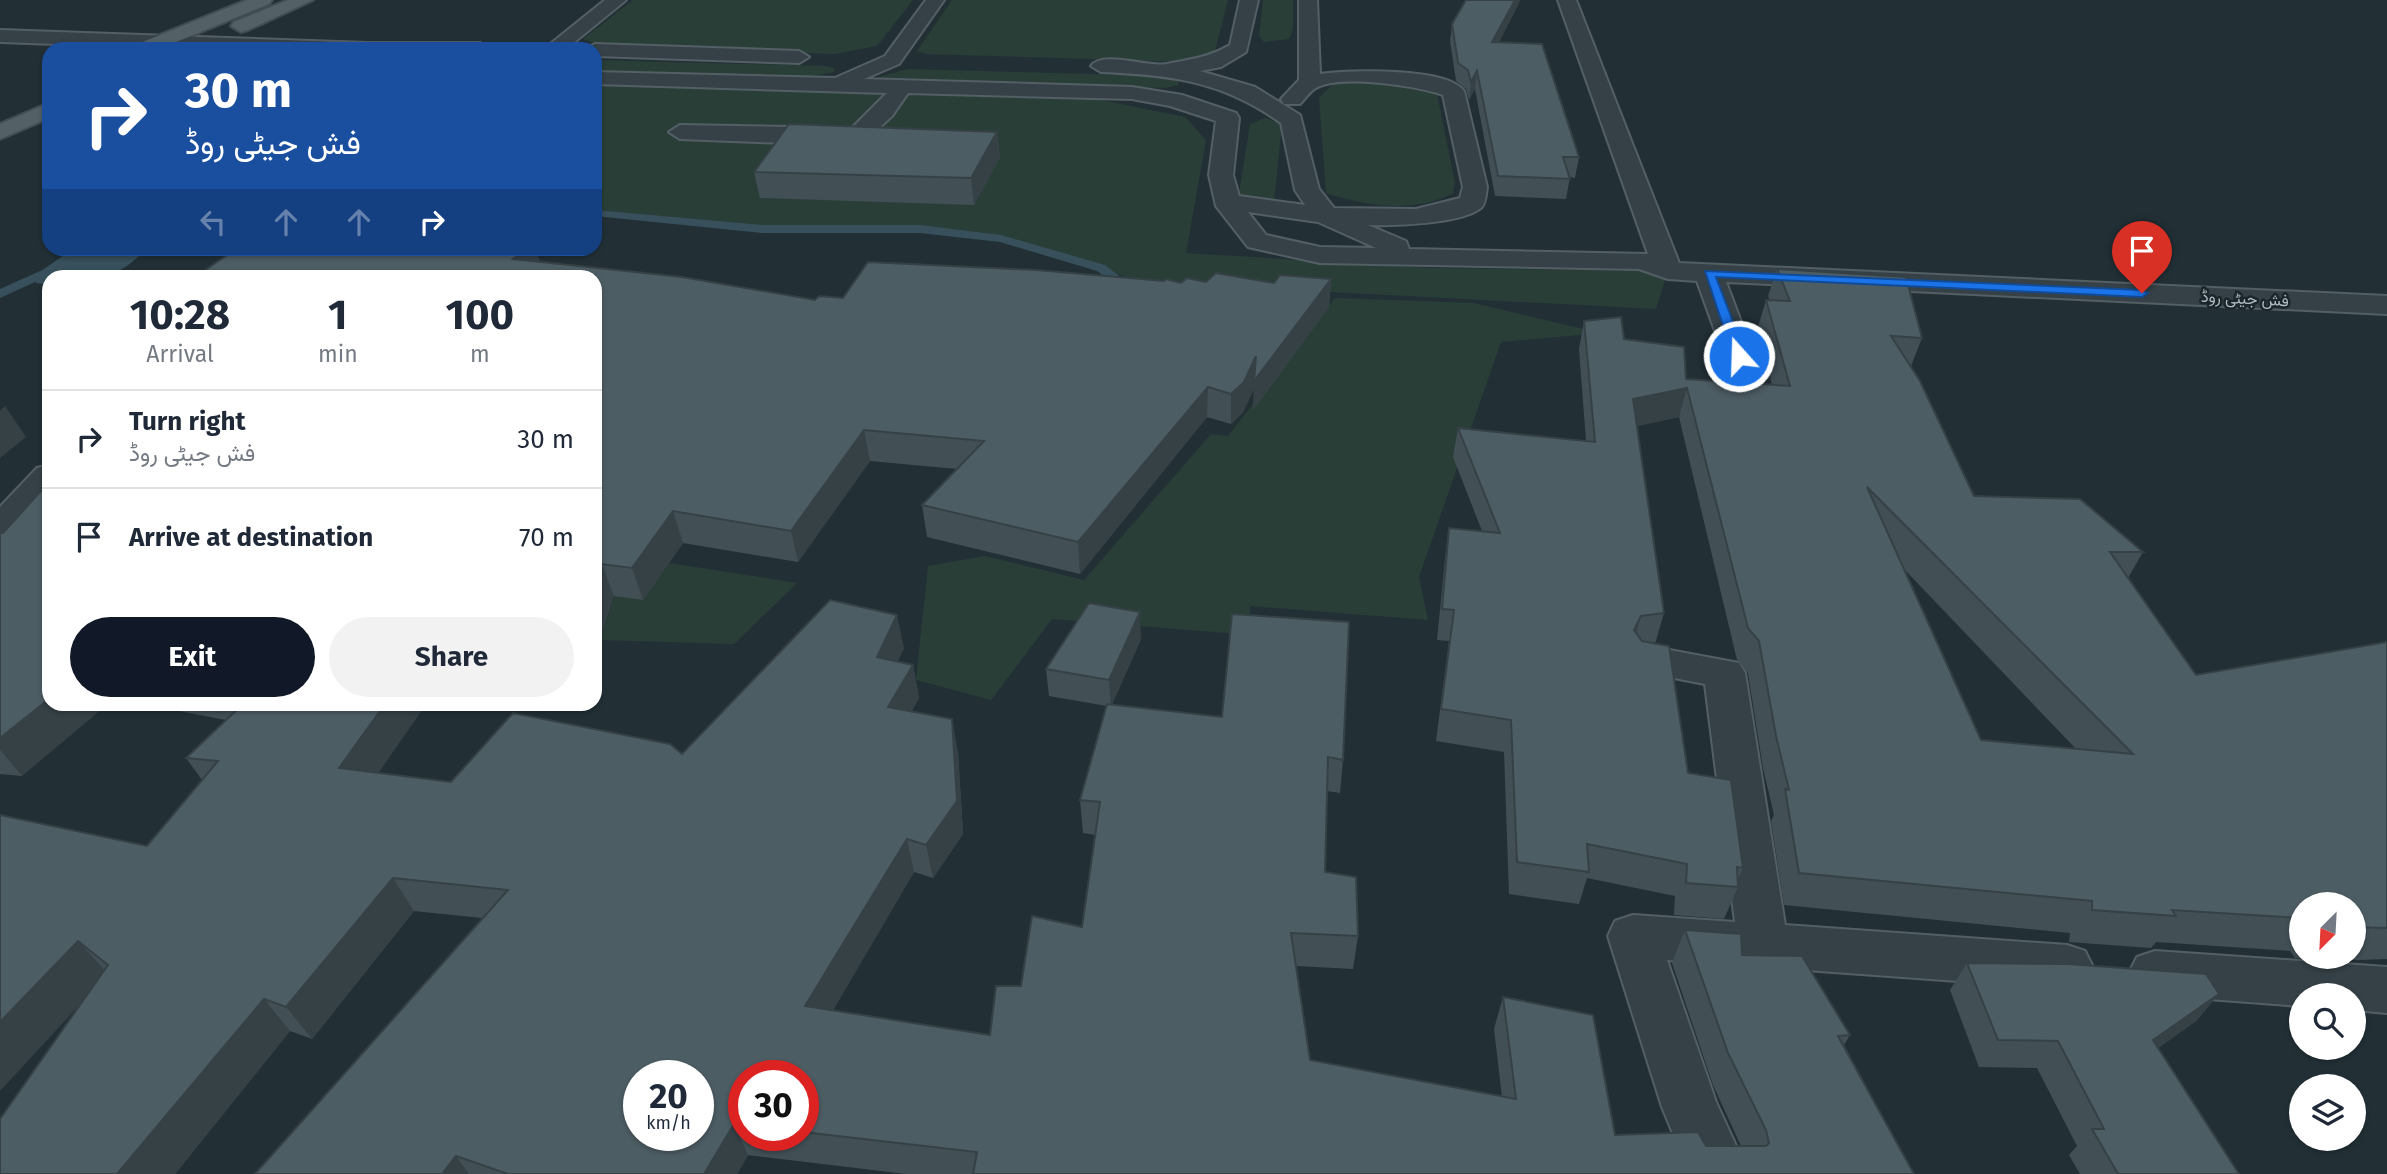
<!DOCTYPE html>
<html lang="en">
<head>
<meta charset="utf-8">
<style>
	:root { --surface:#fff; --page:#f2f2f3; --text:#1f2937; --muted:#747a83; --line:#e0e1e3; --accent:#111827 }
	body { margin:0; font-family:"Fira Sans",Vazirmatn,sans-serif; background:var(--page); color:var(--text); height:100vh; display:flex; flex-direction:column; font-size:26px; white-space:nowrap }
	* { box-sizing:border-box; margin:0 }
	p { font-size:23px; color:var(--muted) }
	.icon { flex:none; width:38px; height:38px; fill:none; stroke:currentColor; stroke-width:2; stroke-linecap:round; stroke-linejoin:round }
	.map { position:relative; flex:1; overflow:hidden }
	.drawer { position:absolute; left:42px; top:270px; width:560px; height:441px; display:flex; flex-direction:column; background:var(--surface); border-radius:21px; box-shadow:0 2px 5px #0004 }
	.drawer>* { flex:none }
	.top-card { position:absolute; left:42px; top:42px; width:560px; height:214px; border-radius:21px; box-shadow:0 2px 5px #0004; background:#1a4fa0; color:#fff; overflow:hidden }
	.needle { width:46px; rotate:204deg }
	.buttons { position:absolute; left:2289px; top:892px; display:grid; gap:14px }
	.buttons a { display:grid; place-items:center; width:77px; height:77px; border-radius:50%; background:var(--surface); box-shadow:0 2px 5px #0004; font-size:35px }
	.speed { position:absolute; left:623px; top:1060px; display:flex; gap:14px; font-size:35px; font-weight:700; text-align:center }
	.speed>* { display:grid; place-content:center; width:91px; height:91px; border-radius:50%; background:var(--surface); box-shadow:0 2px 5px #0004; line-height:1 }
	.speed small { font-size:18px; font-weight:400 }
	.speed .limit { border:10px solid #d22; background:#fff; color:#111 }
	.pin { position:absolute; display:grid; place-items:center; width:60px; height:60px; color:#fff; margin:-72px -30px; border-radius:50% 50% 50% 0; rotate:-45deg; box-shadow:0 0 7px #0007 }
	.pin .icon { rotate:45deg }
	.me { position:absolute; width:77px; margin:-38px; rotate:340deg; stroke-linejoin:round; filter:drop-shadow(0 0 5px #0008) }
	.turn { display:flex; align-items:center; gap:24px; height:147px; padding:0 28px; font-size:32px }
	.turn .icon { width:91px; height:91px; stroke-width:2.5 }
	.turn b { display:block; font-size:49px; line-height:60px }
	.lanes { display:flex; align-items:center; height:66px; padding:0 28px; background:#0003; justify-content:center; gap:35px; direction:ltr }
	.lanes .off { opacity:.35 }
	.eta { display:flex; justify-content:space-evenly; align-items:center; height:119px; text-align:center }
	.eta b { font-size:42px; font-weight:700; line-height:49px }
	.button { display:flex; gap:14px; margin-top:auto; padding:14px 28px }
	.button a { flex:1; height:80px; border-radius:42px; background:var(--accent); color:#fff; font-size:28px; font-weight:700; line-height:80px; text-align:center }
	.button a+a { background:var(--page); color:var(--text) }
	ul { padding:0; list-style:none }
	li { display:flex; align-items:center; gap:21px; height:98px; padding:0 28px; border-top:2px solid var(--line) }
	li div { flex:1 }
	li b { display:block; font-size:26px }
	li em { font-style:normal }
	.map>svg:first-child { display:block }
	.green { fill:#2a3e38 }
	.water { fill:#37505b }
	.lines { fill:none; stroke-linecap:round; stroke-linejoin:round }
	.stream { fill:#37505b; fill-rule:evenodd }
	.minor-casing { stroke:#535f64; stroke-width:4 }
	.major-casing { stroke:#424d53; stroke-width:4 }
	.minor { fill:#354147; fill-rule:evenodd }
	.major { fill:#536167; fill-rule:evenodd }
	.wall { fill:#425056; fill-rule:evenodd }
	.shaded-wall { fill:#364146 }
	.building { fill:#4d5d64; stroke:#364146; stroke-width:2; fill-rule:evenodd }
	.route { fill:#1a73e8; stroke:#114b97; stroke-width:2 }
	.labels { text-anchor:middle; stroke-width:5; stroke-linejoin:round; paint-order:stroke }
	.far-street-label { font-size:16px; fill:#b0bcc3; stroke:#1b262b }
</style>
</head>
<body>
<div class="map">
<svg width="2387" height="1174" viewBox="0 0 2387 1174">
	<rect width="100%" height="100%" fill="#223036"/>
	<g class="green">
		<polygon points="633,0 913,0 877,46 835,54 602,46 583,39"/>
		<polygon points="952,0 1228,0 1214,55 1184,62 927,54 917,51"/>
		<polygon points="1263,0 1293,0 1293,29 1289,39 1264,42 1259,36"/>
		<polygon points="595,60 825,66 834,68 834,72 812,76 597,71"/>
		<polygon points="908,69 1164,76 1177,79 1179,85 1165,88 878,77"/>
		<path d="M1363,82L1425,87L1437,94L1455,183L1453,193C1414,214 1367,206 1326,193L1319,98L1334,83Z"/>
		<polygon points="595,84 1096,99 1185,117 1206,140 1186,253 1431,268 1668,271 1656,309 1144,282 1001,239 920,229 762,229 595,213"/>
		<polygon points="1265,118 1282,124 1274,201 1239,194 1250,124"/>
		<polygon points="1335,298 1474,303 1600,333 1501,342 1419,577 1428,620 1250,606 1252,635 1052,619 991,700 916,680 928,566 985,556 1084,580 1211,434 1228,436"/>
		<polygon points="669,563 797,583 734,644 599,640 615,595 643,600"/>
	</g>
	<path class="water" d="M73,249V248L146,249C110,286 97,276 49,276V285L36,283L41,271Z"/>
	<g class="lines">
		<g class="stream">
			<polygon points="595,210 762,225 920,225 1001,235 1105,265 1138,290 1137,293 1127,293 1097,271 1000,242 920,233 762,233 595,216"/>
			<polygon points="40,271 46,275 44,278 0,298 0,289"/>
		</g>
		<defs>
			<g id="minor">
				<polygon points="605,0 626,0 566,49 544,49"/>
				<path d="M926,0H944L899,64L864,79L1132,87L1182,95L1236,113L1239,118L1233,175L1239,196L1305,205L1295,190L1281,123C1222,81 1172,75 1101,72L1091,66C1103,50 1149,68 1167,64C1190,59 1208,58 1230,45L1240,0H1258L1246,52L1221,67L1200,71L1255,87L1300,115L1319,189L1334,208L1416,209L1460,198L1463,187L1443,95C1417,86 1340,74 1316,88C1310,91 1305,99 1300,104H1284L1281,99L1299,80V0H1317L1320,74C1347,70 1447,67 1464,91L1487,187C1486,193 1486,203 1481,208C1461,224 1393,226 1368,225L1406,241L1409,249L1648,254L1558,0H1576L1679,263L2387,296V314L1726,282L1754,356L1750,362L1739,365L1728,362L1724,356L1697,281L1668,279L1639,269L1320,263L1248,247L1216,206L1209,175L1216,121L1170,106L1132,99L908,93L892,116L866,140L784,143L680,139L669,132L680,125L852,128L887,93L595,84V72L835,78L885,56ZM1248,212L1318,222L1376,248L1320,247L1266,235Z"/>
				<polygon points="0,30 368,43 480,43 490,49 200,49 0,42"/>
				<polygon points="595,44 799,51 809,57 799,63 595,56 595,49 586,49"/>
				<polygon points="49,465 49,496 13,537 0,540 0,507 37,468"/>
				<polygon points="1648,646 1739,663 1745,673 1785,925 2067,945 2085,951 2093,967 2085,983 2067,989 1667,960 1716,1102 1749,1174 1690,1174 1662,1107 1608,936 1615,921 1633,915 1735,922 1705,684 1633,670 1627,660 1633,650"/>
				<polygon points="2155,951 2387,967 2387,1013 2354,1010 2354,996 2301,996 2301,1006 2155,995 2137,989 2129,973 2137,957"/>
			</g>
			<g id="major">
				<polygon points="247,0 272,0 269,4 159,49 132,49 135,45"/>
				<polygon points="288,0 313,0 248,30 241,32 231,26 234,22"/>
				<polygon points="49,103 49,118 0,139 0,124"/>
			</g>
		</defs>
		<use href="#minor" class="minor-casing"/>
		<use href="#major" class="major-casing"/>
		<use href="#minor" class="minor"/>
		<use href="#major" class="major"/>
	</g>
	<g class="wall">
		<polygon points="1519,3 1499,42 1579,157 1575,178 1570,177 1566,199 1495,196 1475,89 1469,100 1466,89 1456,81 1450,41 1452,24"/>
		<polygon points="997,132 1000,157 974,205 760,198 754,172"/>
		<polygon points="237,248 535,248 540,262 815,300 1206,282 1274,283 1331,279 1329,307 1253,410 1254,389 1243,412 1231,424 1207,417 1080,574 927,537 922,505 957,469 870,461 798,562 683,543 643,600 614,596 599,640 595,641 595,276"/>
		<path d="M1777,269L1922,338L1911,366L1974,496L2143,552L2128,578L2196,675L2387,642V959L2359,960L2295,958L2290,951L2156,942L2151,948L2069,942L2070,933L1784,905L1771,821L1774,815L1763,768L1748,673L1737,660L1679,417L1637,426L1664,613L1655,644L1688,773L1743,868L1737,881L1738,887L1724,919L1674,915L1675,896L1587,878L1579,904L1509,894L1504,752L1436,741L1449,641L1437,640L1445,559L1449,528L1482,531L1453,457L1458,428L1586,441L1579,349L1584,321L1624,339L1686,379L1772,385L1758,327L1766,300H1770L1768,296ZM1904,569L2076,749L1981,740ZM2301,905H2354V957H2301Z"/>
		<polygon points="0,533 3,533 22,776 0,774"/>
		<path d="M1141,639L1112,704L1343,760L1340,793L1327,791L1325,872L1358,936L1353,969L1296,966L1310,1060L1502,1097L1494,1029L1503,997L1615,1135L1706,1146H1741L1713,1085L1672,963L1685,930L1742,955L1850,1035L1844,1045L1914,1174H906L748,1155L737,1174H255L482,918L414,911L312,1039L290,1031L175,1174H0L82,1002L0,815L147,846L202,780L186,758L226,720L153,706L124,704H426L378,773L451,782L682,754L904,648L897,662L913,665L919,698L911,712L958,752L963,834L933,878L914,872L833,1010L990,1035L1021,986L1082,927L1095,835L1083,833L1080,800L1107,706L1049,696L1046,669ZM744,1076H803V1136H744Z"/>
		<polygon points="1967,963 2219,994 2196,1021 2158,1048 2239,1174 2080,1174 2069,1155 2077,1146 2037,1068 1979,1067 1950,990"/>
	</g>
	<g class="shaded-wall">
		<polygon points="1515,0 1520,0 1519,3 1490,60 1492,42"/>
		<polygon points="1477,71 1475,89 1469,100 1471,82"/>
		<polygon points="997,132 1000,157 974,205 971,178"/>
		<polygon points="527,248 535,248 543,271 513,259"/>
		<polygon points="1331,279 1329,307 1253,410 1254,389 1243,412 1231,424 1231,394 1256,356"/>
		<polygon points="1208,387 1207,417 1080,574 1078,542"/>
		<polygon points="1687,388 1679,417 1626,428 1633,399"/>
		<polygon points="5,406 26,437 0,458 0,411"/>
		<polygon points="864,430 870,461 798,562 791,531"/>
		<polygon points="673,511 683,543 643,600 632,568"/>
		<polygon points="602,564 614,596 599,640 595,630 595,584"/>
		<polygon points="1140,612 1141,639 1111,707 1109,680"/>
		<polygon points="897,615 904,648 884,690 877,657"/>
		<polygon points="1641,616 1632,647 1634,630"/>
		<polygon points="913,665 919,698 895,740 888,707"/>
		<polygon points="49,699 49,704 108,704 22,776 0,750 0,738"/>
		<polygon points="385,704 426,704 359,801 339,768"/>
		<polygon points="952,719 958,752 963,834 933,878 926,845"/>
		<polygon points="907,839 914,872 816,1039 805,1006"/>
		<polygon points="393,878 414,911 312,1039 286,1007"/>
		<polygon points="78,941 108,974 0,1091 0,1022"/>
		<polygon points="2219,994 2196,1021 2130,1067 2153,1040"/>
		<polygon points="264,999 290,1031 175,1174 117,1174"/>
		<polygon points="734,1124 748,1155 737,1174 704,1174"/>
		<polygon points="456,1156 469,1174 442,1174"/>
	</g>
	<g class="building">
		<polygon points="1466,0 1515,0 1492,42 1542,44 1579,157 1563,157 1570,179 1498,176 1477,71 1471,82 1468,70 1458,63 1452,24"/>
		<polygon points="789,124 997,132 971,178 754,172"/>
		<polygon points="237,248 527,248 513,259 682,277 815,300 819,296 843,298 868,262 1036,270 1164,281 1166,279 1181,283 1187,278 1206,282 1216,273 1274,283 1280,275 1331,279 1254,381 1256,356 1244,382 1231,394 1208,387 1078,542 922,505 984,441 864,430 791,531 673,511 632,568 602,564 595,584 595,276 197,276"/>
		<path d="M1777,269L1906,277L1922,338L1891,336L1920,381L1974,496L2080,499L2143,552H2110L2196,675L2387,642V928L2354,927V905H2301V918L2172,910L2176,916L2092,910V901L1799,873L1785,789L1789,790L1776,736L1759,641L1748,628L1687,388L1633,399L1664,613L1641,616L1634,630L1642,641L1669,646L1688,773L1731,780L1743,868L1737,867L1738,887L1686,883L1687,864L1587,844L1589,872L1517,862L1511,720L1441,709L1454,610L1442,609L1449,528L1500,533L1458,428L1595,442L1584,321L1621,317L1624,339L1684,347L1686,379L1790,386L1766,300L1790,301ZM1867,487L2133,754L1981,740Z"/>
		<polygon points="49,482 49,699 0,738 0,533 3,533"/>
		<path d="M830,600L897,615L877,657L913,665L888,707L952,719L957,801L926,845L907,839L805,1006L990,1035L996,986H1021L1032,916L1082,927L1100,802L1080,800L1107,704L1222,717L1232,614L1349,622L1343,760L1328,757L1325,872L1356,877L1358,936L1291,933L1310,1060L1516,1099L1503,997L1593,1015L1615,1135L1698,1132L1706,1146H1766L1769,1143L1766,1130L1728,1053L1685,930L1741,934L1742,955L1802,956L1850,1035L1838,1036L1914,1174H973L977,1152L803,1132V1076H744V1125L734,1124L704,1174H508L456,1156L442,1174H255L508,890L393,878L286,1007L264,999L117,1174H0V1119L108,965L78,941L0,1022V815L147,846L218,761L186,758L243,704H385L339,768L451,782L513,713L670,744L682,754ZM639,1076H698V1136H639Z"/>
		<polygon points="1089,603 1140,612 1109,680 1046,669"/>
		<polygon points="1967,963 2068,964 2206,974 2219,994 2153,1040 2239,1174 2118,1174 2092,1129 2104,1129 2058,1041 1998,1040"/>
	</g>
	<polygon class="route" points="1705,271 2142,290 2148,293 2142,297 1716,277 1746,356 1739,360 1733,356"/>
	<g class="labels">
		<g class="far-street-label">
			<text transform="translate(2245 298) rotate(3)" y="6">فش جیٹی روڈ</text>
		</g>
	</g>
</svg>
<div class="buttons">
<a><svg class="needle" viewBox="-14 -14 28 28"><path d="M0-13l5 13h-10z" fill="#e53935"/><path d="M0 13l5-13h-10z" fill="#747a83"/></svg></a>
<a><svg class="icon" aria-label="search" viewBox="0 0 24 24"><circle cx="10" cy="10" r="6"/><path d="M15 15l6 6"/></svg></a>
<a><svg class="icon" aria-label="layers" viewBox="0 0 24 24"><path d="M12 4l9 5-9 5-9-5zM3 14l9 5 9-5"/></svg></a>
</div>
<div class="speed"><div>20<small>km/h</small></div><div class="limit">30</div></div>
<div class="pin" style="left:2142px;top:293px;background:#d93025"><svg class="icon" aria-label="arrive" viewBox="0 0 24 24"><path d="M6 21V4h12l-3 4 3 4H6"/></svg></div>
<svg class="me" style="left:1739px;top:356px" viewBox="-20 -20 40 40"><circle r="17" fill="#1a73e8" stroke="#fff" stroke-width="3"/><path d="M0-11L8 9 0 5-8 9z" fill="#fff"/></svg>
<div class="top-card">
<div class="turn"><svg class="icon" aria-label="right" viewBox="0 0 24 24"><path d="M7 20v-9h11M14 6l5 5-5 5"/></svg><div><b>30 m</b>فش جیٹی روڈ</div></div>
<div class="lanes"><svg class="icon off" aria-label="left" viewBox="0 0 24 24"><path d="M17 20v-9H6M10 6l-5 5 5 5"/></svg><svg class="icon off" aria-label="ahead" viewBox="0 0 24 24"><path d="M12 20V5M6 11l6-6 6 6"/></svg><svg class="icon off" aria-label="ahead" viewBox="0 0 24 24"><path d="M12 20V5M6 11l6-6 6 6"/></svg><svg class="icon" aria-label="right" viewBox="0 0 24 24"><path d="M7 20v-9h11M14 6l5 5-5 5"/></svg></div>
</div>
<section class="drawer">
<div class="eta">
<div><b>10:28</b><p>Arrival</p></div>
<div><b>1</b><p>min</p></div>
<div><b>100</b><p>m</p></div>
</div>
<ul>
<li><svg class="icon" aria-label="right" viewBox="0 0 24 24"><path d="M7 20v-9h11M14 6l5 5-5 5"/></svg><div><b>Turn right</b><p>فش جیٹی روڈ</p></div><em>30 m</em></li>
<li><svg class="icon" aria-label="arrive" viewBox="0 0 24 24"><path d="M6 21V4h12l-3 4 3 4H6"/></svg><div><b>Arrive at destination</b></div><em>70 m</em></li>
</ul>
<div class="button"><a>Exit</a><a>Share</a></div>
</section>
</div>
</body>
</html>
